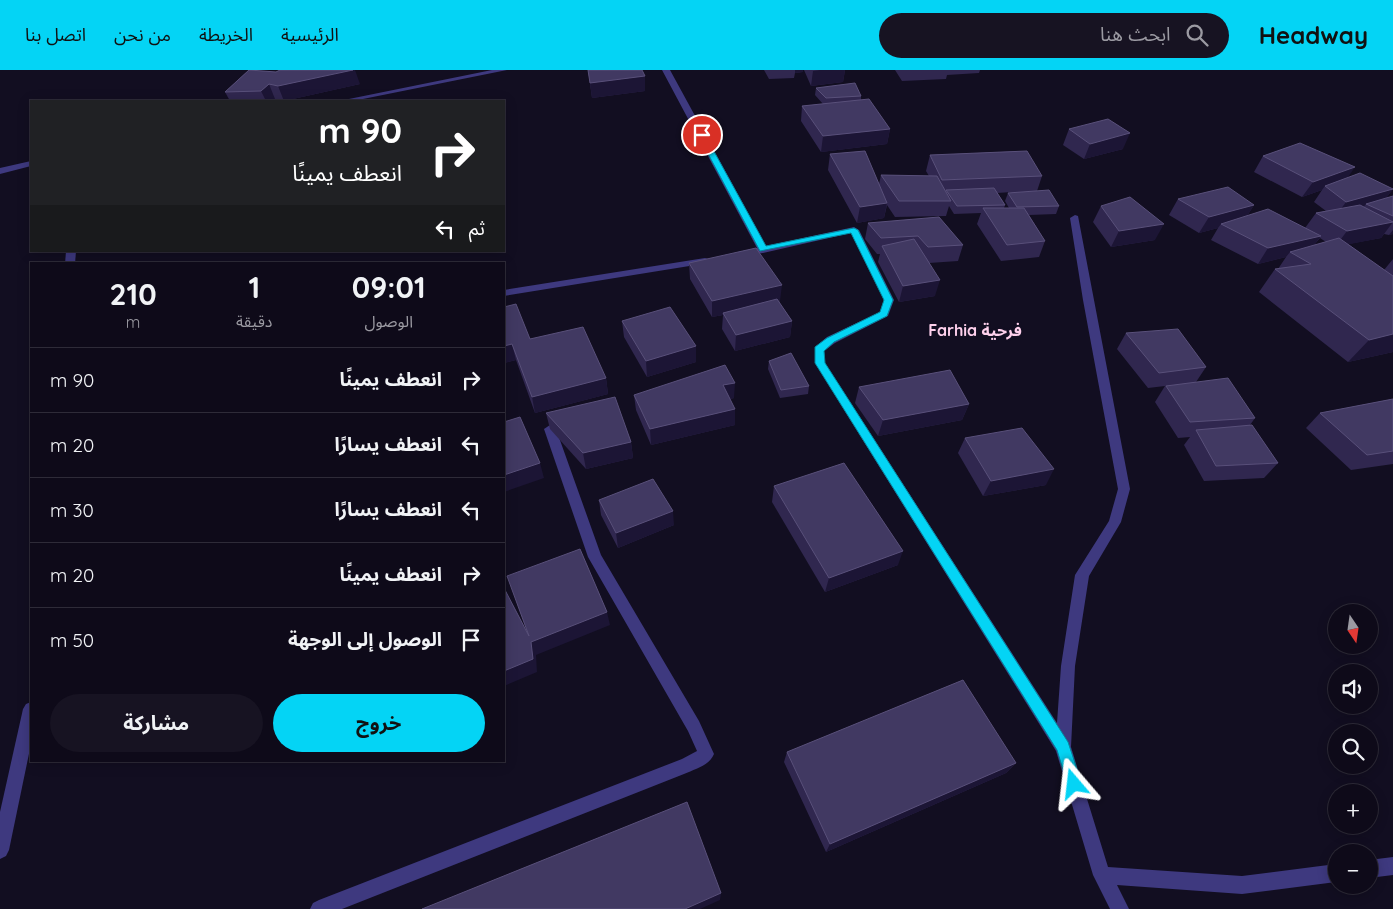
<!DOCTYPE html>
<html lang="ar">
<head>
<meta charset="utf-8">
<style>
	:root { --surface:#0e0a19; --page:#171322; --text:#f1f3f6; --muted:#9b9aa2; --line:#2e2b38; --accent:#04d4f5 }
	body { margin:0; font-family:Quicksand,"Noto Sans Arabic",sans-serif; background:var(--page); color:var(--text); direction:rtl; height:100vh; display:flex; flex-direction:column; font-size:19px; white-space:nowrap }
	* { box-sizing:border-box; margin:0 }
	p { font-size:16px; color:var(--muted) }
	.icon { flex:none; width:28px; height:28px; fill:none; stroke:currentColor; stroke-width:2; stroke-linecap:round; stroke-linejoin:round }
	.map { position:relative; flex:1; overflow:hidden; direction:ltr }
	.sheet { position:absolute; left:30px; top:192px; width:475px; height:500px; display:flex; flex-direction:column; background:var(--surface); border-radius:0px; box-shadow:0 2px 12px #0003,0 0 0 1px var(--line); direction:rtl }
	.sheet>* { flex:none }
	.banner { position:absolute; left:30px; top:30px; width:475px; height:152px; border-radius:0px; box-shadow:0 2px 12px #0003,0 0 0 1px var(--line); direction:rtl; background:#202124; color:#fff; overflow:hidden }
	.needle { width:32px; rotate:167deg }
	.tools { position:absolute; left:1328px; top:534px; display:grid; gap:10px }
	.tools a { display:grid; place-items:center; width:50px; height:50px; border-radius:50%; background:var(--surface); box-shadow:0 2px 12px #0003,0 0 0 1px var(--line); font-size:25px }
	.pin { position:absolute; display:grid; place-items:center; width:42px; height:42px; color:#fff; margin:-21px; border:2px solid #fff; border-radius:50%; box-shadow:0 1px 5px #0007 }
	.me { position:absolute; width:55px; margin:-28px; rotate:343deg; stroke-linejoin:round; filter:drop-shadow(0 0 4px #0008) }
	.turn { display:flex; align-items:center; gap:18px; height:105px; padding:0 20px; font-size:22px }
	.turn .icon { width:65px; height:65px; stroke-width:2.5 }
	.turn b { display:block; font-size:35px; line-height:42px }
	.then { display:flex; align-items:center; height:48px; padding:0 20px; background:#0003; gap:10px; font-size:19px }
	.eta { display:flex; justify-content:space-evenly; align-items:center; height:85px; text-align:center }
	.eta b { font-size:30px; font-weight:700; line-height:35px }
	.cta { display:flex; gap:10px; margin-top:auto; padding:10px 20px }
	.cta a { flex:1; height:58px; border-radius:30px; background:var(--accent); color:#111; font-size:20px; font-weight:700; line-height:58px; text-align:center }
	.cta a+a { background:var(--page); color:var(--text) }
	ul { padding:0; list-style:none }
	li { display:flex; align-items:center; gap:15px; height:65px; padding:0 20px; border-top:1px solid var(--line) }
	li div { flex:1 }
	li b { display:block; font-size:19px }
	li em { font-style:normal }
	header { display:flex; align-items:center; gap:30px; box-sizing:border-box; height:70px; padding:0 25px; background:var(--accent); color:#111 }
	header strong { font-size:24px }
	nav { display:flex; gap:28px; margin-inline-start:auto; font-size:18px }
	.search { width:350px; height:45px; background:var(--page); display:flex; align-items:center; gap:12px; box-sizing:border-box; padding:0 18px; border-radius:28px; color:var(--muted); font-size:19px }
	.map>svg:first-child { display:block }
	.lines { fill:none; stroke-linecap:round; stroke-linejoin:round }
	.minor { fill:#3e397f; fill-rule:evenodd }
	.wall { fill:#30274f; fill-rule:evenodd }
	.shaded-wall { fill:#1c1535 }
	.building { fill:#413962; stroke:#59507a }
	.route { fill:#04d4f5; stroke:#038a9f }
	.labels { text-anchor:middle; stroke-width:4.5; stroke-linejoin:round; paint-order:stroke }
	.quarter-label { font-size:16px; font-weight:bold; fill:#fed0ec; stroke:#120e21 }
</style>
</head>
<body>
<header>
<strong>Headway</strong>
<div class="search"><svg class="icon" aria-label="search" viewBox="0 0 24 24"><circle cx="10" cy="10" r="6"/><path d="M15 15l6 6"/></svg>ابحث هنا</div>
<nav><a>الرئيسية</a><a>الخريطة</a><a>من نحن</a><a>اتصل بنا</a></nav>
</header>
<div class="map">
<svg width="1393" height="839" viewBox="0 0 1393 839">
	<rect width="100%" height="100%" fill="#120e21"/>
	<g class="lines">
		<g class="minor">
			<polygon points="492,0 507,0 353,31 339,31"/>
			<polygon points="662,0 670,0 766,176 854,157 859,160 894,230 888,246 835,273 824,281 825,293 1057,653 1061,596 1075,505 1109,451 1118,419 1083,230 1070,148 1075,145 1078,146 1130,419 1121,452 1089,506 1075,596 1071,677 1108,797 1242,806 1336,794 1336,812 1242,824 1117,815 1129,839 1110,839 1093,805 1056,681 815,293 815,277 827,267 880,242 884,230 851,163 763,183 738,186 738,182 757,178"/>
			<polygon points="31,91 31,96 0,104 0,98"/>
			<polygon points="66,181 76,181 75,194 65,194"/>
			<polygon points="705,188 708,189 708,193 504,226 504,220"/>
			<path d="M550,355L556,359L601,485L699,651L714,684C709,696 695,699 684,704L342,839H310L313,833L319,830L682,689L697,681L688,661L588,487L544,359Z"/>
			<polygon points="31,632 31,674 9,780 6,786 0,789 0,742 23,639 26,634"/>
			<polygon points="1393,787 1393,805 1369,808 1369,790"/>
		</g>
	</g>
	<g class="wall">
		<polygon points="249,0 360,14 284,31 275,29 273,31 230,31 225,22"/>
		<polygon points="588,0 642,0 645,21 592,28"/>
		<polygon points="764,0 803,0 803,2 795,3 794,8 769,9"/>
		<polygon points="804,0 845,0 843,12 811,16"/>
		<polygon points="895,0 980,0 979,3 947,5 946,9 902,11"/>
		<polygon points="816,18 861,26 861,30 890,59 887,74 821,82 801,51 802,36 823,34 815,25"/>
		<polygon points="1069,59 1123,79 1084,89 1063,75"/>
		<path d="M830,84L879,114L881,105L929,106L926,101L930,85L1042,106L1037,121L1059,136L1056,144L1029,145L1045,171L1039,187L1001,191L977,154L981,143L954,144L949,136L946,146L895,147L887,135L884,148L857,153L828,100ZM1012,122L1008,123L1005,131L1009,138H1004L1005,135L997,123Z"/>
		<path d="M1263,86L1393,119L1386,128L1393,126V164L1389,165L1384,164L1381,168L1348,174L1384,200L1393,189V282L1348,292L1259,222L1275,199H1278L1286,187L1258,194L1211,170L1218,158L1199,163L1169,145L1178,129L1254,135L1247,146L1305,158L1316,143L1326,141L1314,132L1322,120L1302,127L1254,102ZM1320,168L1326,172L1314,175Z"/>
		<polygon points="1101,136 1155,170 1111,177 1093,152"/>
		<polygon points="868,153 963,175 958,191 929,193 935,226 899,232 878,192 880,184 877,184 865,169"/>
		<polygon points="689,193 780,231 779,232 792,251 790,267 735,281 722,259 723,245 712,247 690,209"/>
		<polygon points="504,237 530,269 606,308 608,324 535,343 516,290 504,293"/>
		<polygon points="622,251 696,292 647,307 624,267"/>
		<polygon points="1126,263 1206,297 1196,312 1255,348 1250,355 1278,393 1264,408 1204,411 1184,375 1190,367 1178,368 1155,332 1165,316 1148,318 1117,279"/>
		<polygon points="769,291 809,316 808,324 780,328 768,299"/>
		<polygon points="859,317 969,334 962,350 878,366 855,333"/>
		<polygon points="634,325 734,328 730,329 735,355 651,375 636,340"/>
		<polygon points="1393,329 1393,394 1351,400 1306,358 1320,343"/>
		<polygon points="546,343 631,372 633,388 586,399 550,359"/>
		<polygon points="965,368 1046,415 983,426 958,383"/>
		<polygon points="774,416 898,495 825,522 772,432"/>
		<polygon points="599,430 674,455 618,478 601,445"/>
		<polygon points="787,682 1016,693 1006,703 826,782 784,692"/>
	</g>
	<g class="shaded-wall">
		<polygon points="353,0 355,0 360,14 284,31 278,16"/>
		<polygon points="795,0 803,0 803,2 795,3"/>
		<polygon points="820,0 845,0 843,12 811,16 813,1"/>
		<polygon points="645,6 645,21 592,28 590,13"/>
		<polygon points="269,14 275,29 273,31 266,31 261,21"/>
		<polygon points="890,59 887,74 821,82 823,66"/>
		<polygon points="1130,63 1123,79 1084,89 1090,74"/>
		<polygon points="1355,97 1344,113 1325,116 1322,120 1302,127 1313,112"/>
		<polygon points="1393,119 1381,135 1366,134 1361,140 1335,147 1346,132"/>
		<polygon points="887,133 884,148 857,153 860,137"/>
		<polygon points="1254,135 1244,151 1221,154 1218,158 1199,163 1209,147"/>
		<polygon points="1393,152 1381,168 1335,177 1347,161"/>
		<polygon points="1164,154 1155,170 1111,177 1119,161"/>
		<polygon points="1393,160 1393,164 1389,165"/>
		<polygon points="1321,166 1309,182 1290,182 1286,187 1258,194 1268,178"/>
		<polygon points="940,210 935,226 899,232 903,216"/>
		<polygon points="782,215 780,231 724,244 723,243 723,245 712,247 712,231"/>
		<polygon points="792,251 790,267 735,281 736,265"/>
		<polygon points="1393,264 1393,282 1348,292 1369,270"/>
		<polygon points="512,274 516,290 504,293 504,276"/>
		<polygon points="696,276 696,292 647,307 646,291"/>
		<polygon points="606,308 608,324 535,343 532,327"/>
		<polygon points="735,313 734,328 722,331 723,315"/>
		<polygon points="969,334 962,350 878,366 883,350"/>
		<polygon points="735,339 735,355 651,375 650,359"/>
		<polygon points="631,372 633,388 586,399 583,383"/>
		<polygon points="540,393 544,408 504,422 504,405"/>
		<polygon points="1054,399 1046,415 983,426 991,411"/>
		<polygon points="673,441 674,455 618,478 616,463"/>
		<polygon points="903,481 898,495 825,522 829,508"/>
		<polygon points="607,542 610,555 536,585 537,602 504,616 504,601 531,572"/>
		<polygon points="1016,693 1006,703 826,782 830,774"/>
		<polygon points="721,823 720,830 700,839 685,839"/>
	</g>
	<g class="building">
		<polygon points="249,0 276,2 280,0 353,0 278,16 269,14 261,21 225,22"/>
		<polygon points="588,0 642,0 645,6 590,13"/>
		<polygon points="855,13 861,26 826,28 816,18"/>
		<polygon points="869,29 890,59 823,66 802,36"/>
		<polygon points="1108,49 1130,63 1090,74 1069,59"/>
		<polygon points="1300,73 1355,97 1313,112 1263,86"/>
		<polygon points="865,81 887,133 860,137 830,84"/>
		<polygon points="1027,81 1042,106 942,110 930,85"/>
		<polygon points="1360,103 1393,119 1346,132 1325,116"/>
		<polygon points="881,105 937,106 951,131 899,131"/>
		<polygon points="1228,117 1254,135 1209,147 1178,129"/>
		<polygon points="994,118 1005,135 957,136 946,120"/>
		<polygon points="1049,120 1059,136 1017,137 1008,123"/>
		<polygon points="1393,126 1393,146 1366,134"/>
		<polygon points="1130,127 1164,154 1119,161 1101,136"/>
		<polygon points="1360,135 1393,152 1347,161 1316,143"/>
		<polygon points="983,138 1024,138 1045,171 1007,175"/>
		<polygon points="1268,139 1321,166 1268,178 1221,154"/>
		<polygon points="939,147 963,175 928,177 918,166 881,168 868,153"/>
		<polygon points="1339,168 1393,206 1393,264 1369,270 1275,199 1311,194 1290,182"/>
		<polygon points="914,169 940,210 903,216 882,176"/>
		<polygon points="756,178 782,215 712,231 689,193"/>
		<polygon points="777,229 792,251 736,265 723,243"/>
		<polygon points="516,234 530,269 583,257 606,308 532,327 512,274 504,276 504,237"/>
		<polygon points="670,237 696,276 646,291 622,251"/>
		<polygon points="1178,259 1206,297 1159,303 1126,263"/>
		<polygon points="791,283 809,316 781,320 769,291"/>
		<polygon points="725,295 735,313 723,315 735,339 650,359 634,325"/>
		<polygon points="950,300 969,334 883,350 859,317"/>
		<polygon points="1228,308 1255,348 1190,352 1166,316"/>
		<polygon points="615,327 631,372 583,383 546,343"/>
		<polygon points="1393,329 1393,381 1367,385 1320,343"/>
		<polygon points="520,347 540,393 504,405 504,352"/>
		<polygon points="1252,355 1278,393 1216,396 1196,360"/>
		<polygon points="1022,358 1054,399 991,411 965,368"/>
		<polygon points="844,393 903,481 829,508 774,416"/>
		<polygon points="653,409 673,441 616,463 599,430"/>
		<polygon points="580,479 607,542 531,572 533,589 504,601 504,521 505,520 529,566 507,506"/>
		<polygon points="963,610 1016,693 830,774 787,682"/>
		<polygon points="687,732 721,823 685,839 422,839"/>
	</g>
	<polygon class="route" points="699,64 705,65 766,176 854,158 858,160 893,230 887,246 834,272 824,281 825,293 1068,672 1082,714 1079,719 1074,721 1069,719 1057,680 815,293 815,277 827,268 880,242 884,230 851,163 760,181 698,65"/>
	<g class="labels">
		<g class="quarter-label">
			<text x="975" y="266">Farhia فرحية</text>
		</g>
	</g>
</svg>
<div class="tools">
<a><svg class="needle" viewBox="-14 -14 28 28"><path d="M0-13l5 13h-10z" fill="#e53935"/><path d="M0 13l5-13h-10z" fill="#9b9aa2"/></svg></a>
<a><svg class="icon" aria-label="sound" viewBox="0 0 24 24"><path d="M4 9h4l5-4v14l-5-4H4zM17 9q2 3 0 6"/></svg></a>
<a><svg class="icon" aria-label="search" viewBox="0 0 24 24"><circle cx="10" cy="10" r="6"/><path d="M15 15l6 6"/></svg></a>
<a>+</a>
<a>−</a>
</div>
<div class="pin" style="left:702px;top:65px;background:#d93025"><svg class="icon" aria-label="arrive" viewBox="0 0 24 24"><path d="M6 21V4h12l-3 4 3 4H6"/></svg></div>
<svg class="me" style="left:1074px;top:714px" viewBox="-20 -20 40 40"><path d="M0-17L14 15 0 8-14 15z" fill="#04d4f5" stroke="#fff" stroke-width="4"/></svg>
<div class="banner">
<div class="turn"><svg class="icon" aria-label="right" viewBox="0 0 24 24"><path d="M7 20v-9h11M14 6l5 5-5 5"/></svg><div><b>90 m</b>انعطف يمينًا</div></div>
<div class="then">ثم<svg class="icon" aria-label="left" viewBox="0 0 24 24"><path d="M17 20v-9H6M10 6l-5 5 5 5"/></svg></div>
</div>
<section class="sheet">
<div class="eta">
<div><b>09:01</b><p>الوصول</p></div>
<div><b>1</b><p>دقيقة</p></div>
<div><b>210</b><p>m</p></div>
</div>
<ul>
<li><svg class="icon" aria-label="right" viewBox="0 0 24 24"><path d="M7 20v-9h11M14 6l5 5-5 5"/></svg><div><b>انعطف يمينًا</b></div><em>90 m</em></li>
<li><svg class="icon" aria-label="left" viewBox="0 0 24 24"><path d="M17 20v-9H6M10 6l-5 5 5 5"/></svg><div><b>انعطف يسارًا</b></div><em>20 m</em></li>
<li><svg class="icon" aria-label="left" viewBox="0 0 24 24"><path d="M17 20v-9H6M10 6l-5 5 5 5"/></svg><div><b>انعطف يسارًا</b></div><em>30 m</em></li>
<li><svg class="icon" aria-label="right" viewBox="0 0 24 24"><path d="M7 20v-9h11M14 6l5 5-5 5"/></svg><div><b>انعطف يمينًا</b></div><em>20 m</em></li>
<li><svg class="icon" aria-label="arrive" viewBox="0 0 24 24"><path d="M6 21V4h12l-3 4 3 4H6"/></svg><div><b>الوصول إلى الوجهة</b></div><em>50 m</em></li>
</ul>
<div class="cta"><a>خروج</a><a>مشاركة</a></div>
</section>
</div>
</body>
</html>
